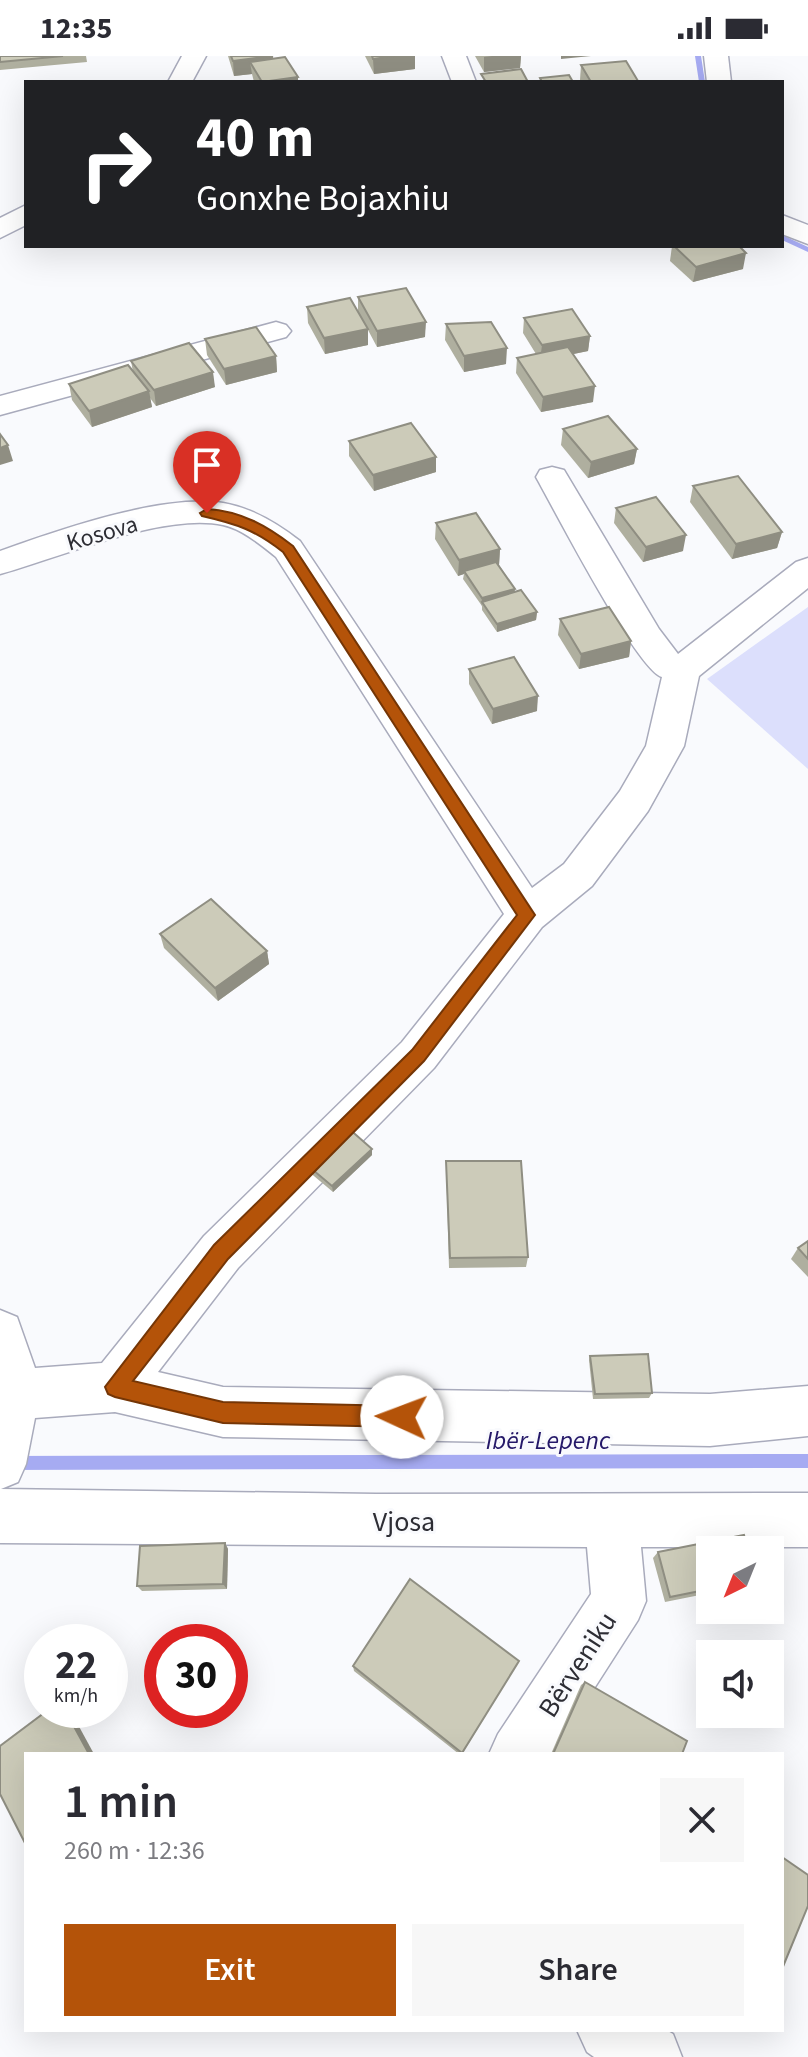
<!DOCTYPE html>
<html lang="en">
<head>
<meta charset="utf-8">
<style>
	:root { --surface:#fff; --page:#f7f7f7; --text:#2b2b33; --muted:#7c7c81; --accent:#b45309 }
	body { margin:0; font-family:"Source Sans 3",sans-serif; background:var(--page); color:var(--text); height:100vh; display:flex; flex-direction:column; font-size:30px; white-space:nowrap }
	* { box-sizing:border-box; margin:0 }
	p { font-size:26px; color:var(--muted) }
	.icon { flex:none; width:44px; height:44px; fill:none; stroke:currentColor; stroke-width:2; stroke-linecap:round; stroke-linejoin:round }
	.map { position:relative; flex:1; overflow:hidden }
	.details { position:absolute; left:24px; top:1696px; width:760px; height:280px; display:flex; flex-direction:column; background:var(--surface); border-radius:0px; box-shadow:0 8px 32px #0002 }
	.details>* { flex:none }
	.banner { position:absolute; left:24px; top:24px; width:760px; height:168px; border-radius:0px; box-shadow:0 8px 32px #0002; background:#202124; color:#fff; overflow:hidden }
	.needle { width:52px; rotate:223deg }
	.fabs { position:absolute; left:696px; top:1480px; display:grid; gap:16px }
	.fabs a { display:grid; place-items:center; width:88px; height:88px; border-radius:0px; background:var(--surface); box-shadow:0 8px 32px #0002; font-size:40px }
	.speed { position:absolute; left:24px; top:1568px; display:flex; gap:16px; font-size:40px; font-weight:700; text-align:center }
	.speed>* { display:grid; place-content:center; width:104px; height:104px; border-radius:50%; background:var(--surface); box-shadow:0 8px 32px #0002; line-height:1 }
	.speed small { font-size:20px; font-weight:400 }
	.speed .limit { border:12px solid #d22; background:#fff; color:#111 }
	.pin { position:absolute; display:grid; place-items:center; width:68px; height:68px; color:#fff; margin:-82px -34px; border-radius:50% 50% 50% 0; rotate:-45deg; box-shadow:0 0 8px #0007 }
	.pin .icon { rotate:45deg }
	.me { position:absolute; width:88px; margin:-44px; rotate:272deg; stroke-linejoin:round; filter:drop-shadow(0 0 6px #0008) }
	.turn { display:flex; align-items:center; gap:28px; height:168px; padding:0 40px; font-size:36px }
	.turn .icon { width:104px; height:104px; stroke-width:2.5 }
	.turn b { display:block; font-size:56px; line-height:68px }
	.round { display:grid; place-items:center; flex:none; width:84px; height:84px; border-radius:0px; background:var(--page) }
	.headline { display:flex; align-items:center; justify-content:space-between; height:136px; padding:0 40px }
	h1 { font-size:48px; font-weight:600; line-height:60px }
	.action { display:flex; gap:16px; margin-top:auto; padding:16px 40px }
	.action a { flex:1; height:92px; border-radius:0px; background:var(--accent); color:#fff; font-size:32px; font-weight:600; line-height:92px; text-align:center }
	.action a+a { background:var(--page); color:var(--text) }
	.status { display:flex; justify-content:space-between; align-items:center; height:56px; padding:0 40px; background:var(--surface); direction:ltr }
	.status svg { height:22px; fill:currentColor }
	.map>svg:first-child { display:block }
	.green { fill:#dcdffc }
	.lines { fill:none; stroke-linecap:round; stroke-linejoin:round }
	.stream { fill:#a6abf2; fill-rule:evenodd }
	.minor-casing { stroke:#a9abbc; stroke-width:3 }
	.minor { fill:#fff; fill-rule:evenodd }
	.wall { fill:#afaf9f }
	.shaded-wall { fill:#8f8e82 }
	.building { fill:#cccbb9; stroke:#8f8e82; stroke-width:2 }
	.route { fill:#b45309; stroke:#753606; stroke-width:2 }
	.labels { text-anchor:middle; stroke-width:6; stroke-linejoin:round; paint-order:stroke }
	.street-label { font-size:24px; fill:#2d2d34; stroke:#f9fafd }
	.water-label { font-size:26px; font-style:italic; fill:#241868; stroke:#f9fafd }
	.near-street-label { font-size:28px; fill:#2d2d34; stroke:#f9fafd }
</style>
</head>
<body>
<div class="status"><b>12:35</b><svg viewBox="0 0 49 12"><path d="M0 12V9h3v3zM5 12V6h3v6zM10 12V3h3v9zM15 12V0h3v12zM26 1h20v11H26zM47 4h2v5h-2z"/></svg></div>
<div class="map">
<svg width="808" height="2001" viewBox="0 0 808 2001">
	<rect width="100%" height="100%" fill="#f9fafd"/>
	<polygon class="green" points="808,551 808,713 707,623"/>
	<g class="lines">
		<g class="stream">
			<polygon points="695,0 701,0 705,26 699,26"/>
			<polygon points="782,179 808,191 808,196 782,184"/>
			<polygon points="808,1398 808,1412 0,1414 0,1400"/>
		</g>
		<defs>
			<g id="minor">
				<polygon points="182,0 206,0 192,26 168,26"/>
				<polygon points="442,0 466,0 476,26 452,26"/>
				<polygon points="704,0 728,0 731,26 707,26"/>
				<polygon points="26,149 26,169 0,182 0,162"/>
				<polygon points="782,159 808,169 808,188 782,178"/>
				<polygon points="276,266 286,269 291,275 286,281 0,359 0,340"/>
				<path d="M552,411L564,414L659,573L678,598L796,506L808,502V532L699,620L684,690L648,755L592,830L542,871L434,1012L238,1212L158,1316L223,1331L710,1338L808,1330V1380L710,1390L223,1381L115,1356L35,1362L26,1408L18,1426L1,1433L376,1438L808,1437V1491H641L646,1545L638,1564L552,1698H489L498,1678L591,1538L587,1491L0,1487V1254L17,1261L35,1312L102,1307L204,1180L402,986L504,858L276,501C261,489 242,473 223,469C164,456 59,502 0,518V495C59,474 161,438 223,447C252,452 277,467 300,485L532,832L564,808L620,735L646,690L662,621C637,614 554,453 536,421L540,414Z"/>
				<polygon points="577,1974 666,1974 673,1978 682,2001 594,2001 587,1996"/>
			</g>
		</defs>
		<use href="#minor" class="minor-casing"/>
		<use href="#minor" class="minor"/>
	</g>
	<g class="wall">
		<polygon points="0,0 86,0 87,6 0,14"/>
		<polygon points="228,0 272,0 273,3 298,21 298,26 254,26 252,18 234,20"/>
		<polygon points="365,0 415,0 415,13 374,18"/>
		<polygon points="475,0 521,0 520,12 484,16"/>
		<polygon points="581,9 638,25 637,26 581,26 580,24"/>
		<polygon points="672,190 739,190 743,213 693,226 670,205"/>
		<polygon points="358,241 425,281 377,291 368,274 368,289 325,298 308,267 307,251 358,257"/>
		<polygon points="524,262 590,280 588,295 573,298 593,346 541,356 516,317 517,302 536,298 523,277"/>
		<polygon points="446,268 506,308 464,316 445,284"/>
		<polygon points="205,283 276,300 277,316 226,329 207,299"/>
		<polygon points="131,305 215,331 156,350 150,342 152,351 92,371 72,344 69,328 133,316"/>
		<polygon points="563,373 637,393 634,408 588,422 561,389"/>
		<polygon points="349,385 436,401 436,416 374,435 349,400"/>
		<polygon points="693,430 782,476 777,492 732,503 690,446"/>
		<polygon points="616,452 683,495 643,506 614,467"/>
		<polygon points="436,467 500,493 499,509 515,533 514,536 537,556 536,564 497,576 482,554 482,550 463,523 464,518 458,520 435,483"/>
		<polygon points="560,563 631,585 629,601 579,613 558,579"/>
		<polygon points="469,613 537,655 492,668 469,628"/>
		<polygon points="160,878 267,895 269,908 218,945 164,892"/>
		<polygon points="372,1093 372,1099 333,1136 308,1115 307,1109"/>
		<polygon points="446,1105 528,1201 526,1211 449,1212"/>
		<polygon points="808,1185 808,1221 791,1203 798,1192"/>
		<polygon points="590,1300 652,1337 649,1342 593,1343 589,1304"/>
		<polygon points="225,1487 228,1493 227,1533 142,1535 137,1530"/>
		<polygon points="710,1494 710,1537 665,1546 653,1502 658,1496"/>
		<polygon points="519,1605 462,1698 459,1698 354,1615 353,1610"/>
		<polygon points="585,1626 682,1698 551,1698 581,1629"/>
	</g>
	<g class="shaded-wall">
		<polygon points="273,0 274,16 250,6 252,18 234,20 233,5"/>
		<polygon points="394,0 415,0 415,13 374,18 373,3"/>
		<polygon points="492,0 521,0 520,12 484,16 484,1"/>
		<polygon points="561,0 591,0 561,3"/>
		<polygon points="298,21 298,26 268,26"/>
		<polygon points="746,197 743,213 693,226 696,211"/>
		<polygon points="426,266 425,281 377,291 377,275"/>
		<polygon points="368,273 368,289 325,298 324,282"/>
		<polygon points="590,280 588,295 540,305 542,289"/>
		<polygon points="507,292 506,308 464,316 464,300"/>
		<polygon points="276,300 277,316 226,329 224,313"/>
		<polygon points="213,316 215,331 156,350 154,334"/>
		<polygon points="595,330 593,346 541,356 543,341"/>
		<polygon points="149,335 152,351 92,371 89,355"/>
		<polygon points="8,389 13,405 0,409 0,392"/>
		<polygon points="637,393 634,408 588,422 591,406"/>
		<polygon points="436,401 436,416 374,435 373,419"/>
		<polygon points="782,476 777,492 732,503 736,488"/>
		<polygon points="686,479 683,495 643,506 646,491"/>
		<polygon points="500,493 499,509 464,515 464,518 458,520 459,504"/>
		<polygon points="515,533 514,541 482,546 481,551 482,542"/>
		<polygon points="537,556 536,564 497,576 497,568"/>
		<polygon points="631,585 629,601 579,613 581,598"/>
		<polygon points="538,640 537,655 492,668 493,653"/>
		<polygon points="267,895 269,908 218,945 215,932"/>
		<polygon points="372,1093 372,1099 333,1136 332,1130"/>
		<polygon points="225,1487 228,1493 227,1533 223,1528"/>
		<polygon points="65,1654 70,1654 94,1698 89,1698"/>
	</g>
	<g class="building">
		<polygon points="0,0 63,0 0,6"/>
		<polygon points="231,0 273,0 233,5"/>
		<polygon points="372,0 394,0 373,3"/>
		<polygon points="285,1 298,21 262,26 250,6"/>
		<polygon points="626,5 638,25 591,26 581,9"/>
		<polygon points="521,13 528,26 486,26 481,18"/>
		<polygon points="569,19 573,26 542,26 540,22"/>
		<polygon points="674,190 739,190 746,197 696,211"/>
		<polygon points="406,232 426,266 377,275 358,241"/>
		<polygon points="350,242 368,273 324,282 307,251"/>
		<polygon points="572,253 590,280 542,289 524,262"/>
		<polygon points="491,266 507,292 464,300 446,268"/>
		<polygon points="256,271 276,300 224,313 205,283"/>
		<polygon points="189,287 213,316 154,334 131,305"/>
		<polygon points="568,291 595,330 543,341 517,302"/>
		<polygon points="128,309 149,335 89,355 69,328"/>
		<polygon points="608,360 637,393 591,406 563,373"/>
		<polygon points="411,367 436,401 373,419 349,385"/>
		<polygon points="0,378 8,389 0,392"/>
		<polygon points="738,420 782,476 736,488 693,430"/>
		<polygon points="656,441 686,479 646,491 616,452"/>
		<polygon points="476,457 500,493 459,504 436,467"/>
		<polygon points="496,506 515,533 482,542 464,515"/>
		<polygon points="521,534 537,556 497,568 482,546"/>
		<polygon points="609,551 631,585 581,598 560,563"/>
		<polygon points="514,601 538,640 493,653 469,613"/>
		<polygon points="211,843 267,895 215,932 160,878"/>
		<polygon points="347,1071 372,1093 332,1130 307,1109"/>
		<polygon points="446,1105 521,1105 528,1201 450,1202"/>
		<polygon points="808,1185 808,1203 798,1192"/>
		<polygon points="648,1298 652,1337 595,1338 590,1300"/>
		<polygon points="744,1479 748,1494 710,1494 710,1533 670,1541 658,1496"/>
		<polygon points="225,1487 223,1528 137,1530 140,1490"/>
		<polygon points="410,1523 519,1605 462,1697 353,1610"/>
		<polygon points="585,1626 687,1685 682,1698 553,1698"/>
		<polygon points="48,1654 65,1654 89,1698 26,1698 26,1789 0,1738 0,1690"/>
		<polygon points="782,1801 808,1819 808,1850 782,1913"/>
	</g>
	<path class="route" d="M207,453C241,455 267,470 293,490L535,859L424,1005L228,1203L133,1325L223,1346L402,1350L409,1353L413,1361L409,1368L402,1371L223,1367L115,1341L108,1338L105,1331L214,1189L412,994L517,859L283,496C255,474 237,468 202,460L200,457Z"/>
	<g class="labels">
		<g class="street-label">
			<text transform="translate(102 477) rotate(-16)" y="8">Kosova</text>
		</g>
		<g class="water-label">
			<text x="548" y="1393">Ibër-Lepenc</text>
		</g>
		<g class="near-street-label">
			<text x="404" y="1475">Vjosa</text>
			<text transform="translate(577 1608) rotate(-57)" y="10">Bërveniku</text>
		</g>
	</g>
</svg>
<div class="fabs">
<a><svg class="needle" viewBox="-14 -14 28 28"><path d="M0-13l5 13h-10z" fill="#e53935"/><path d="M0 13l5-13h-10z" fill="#7c7c81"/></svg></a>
<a><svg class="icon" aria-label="sound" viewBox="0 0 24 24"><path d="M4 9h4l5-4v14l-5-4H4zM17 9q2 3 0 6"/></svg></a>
</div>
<div class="speed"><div>22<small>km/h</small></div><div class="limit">30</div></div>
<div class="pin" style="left:207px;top:457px;background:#d93025"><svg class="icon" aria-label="arrive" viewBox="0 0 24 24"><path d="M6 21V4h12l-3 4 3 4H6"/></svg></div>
<svg class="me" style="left:402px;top:1361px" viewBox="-20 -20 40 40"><circle r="19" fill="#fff"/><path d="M0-13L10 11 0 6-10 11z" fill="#b45309"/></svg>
<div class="banner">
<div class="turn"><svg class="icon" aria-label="right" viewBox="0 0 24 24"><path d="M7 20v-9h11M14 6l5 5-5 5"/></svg><div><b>40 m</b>Gonxhe Bojaxhiu</div></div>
</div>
<section class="details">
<div class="headline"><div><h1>1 min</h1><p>260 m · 12:36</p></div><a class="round"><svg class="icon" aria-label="close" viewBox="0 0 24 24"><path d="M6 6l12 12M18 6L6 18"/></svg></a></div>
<div class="action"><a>Exit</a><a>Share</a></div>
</section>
</div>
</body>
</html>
